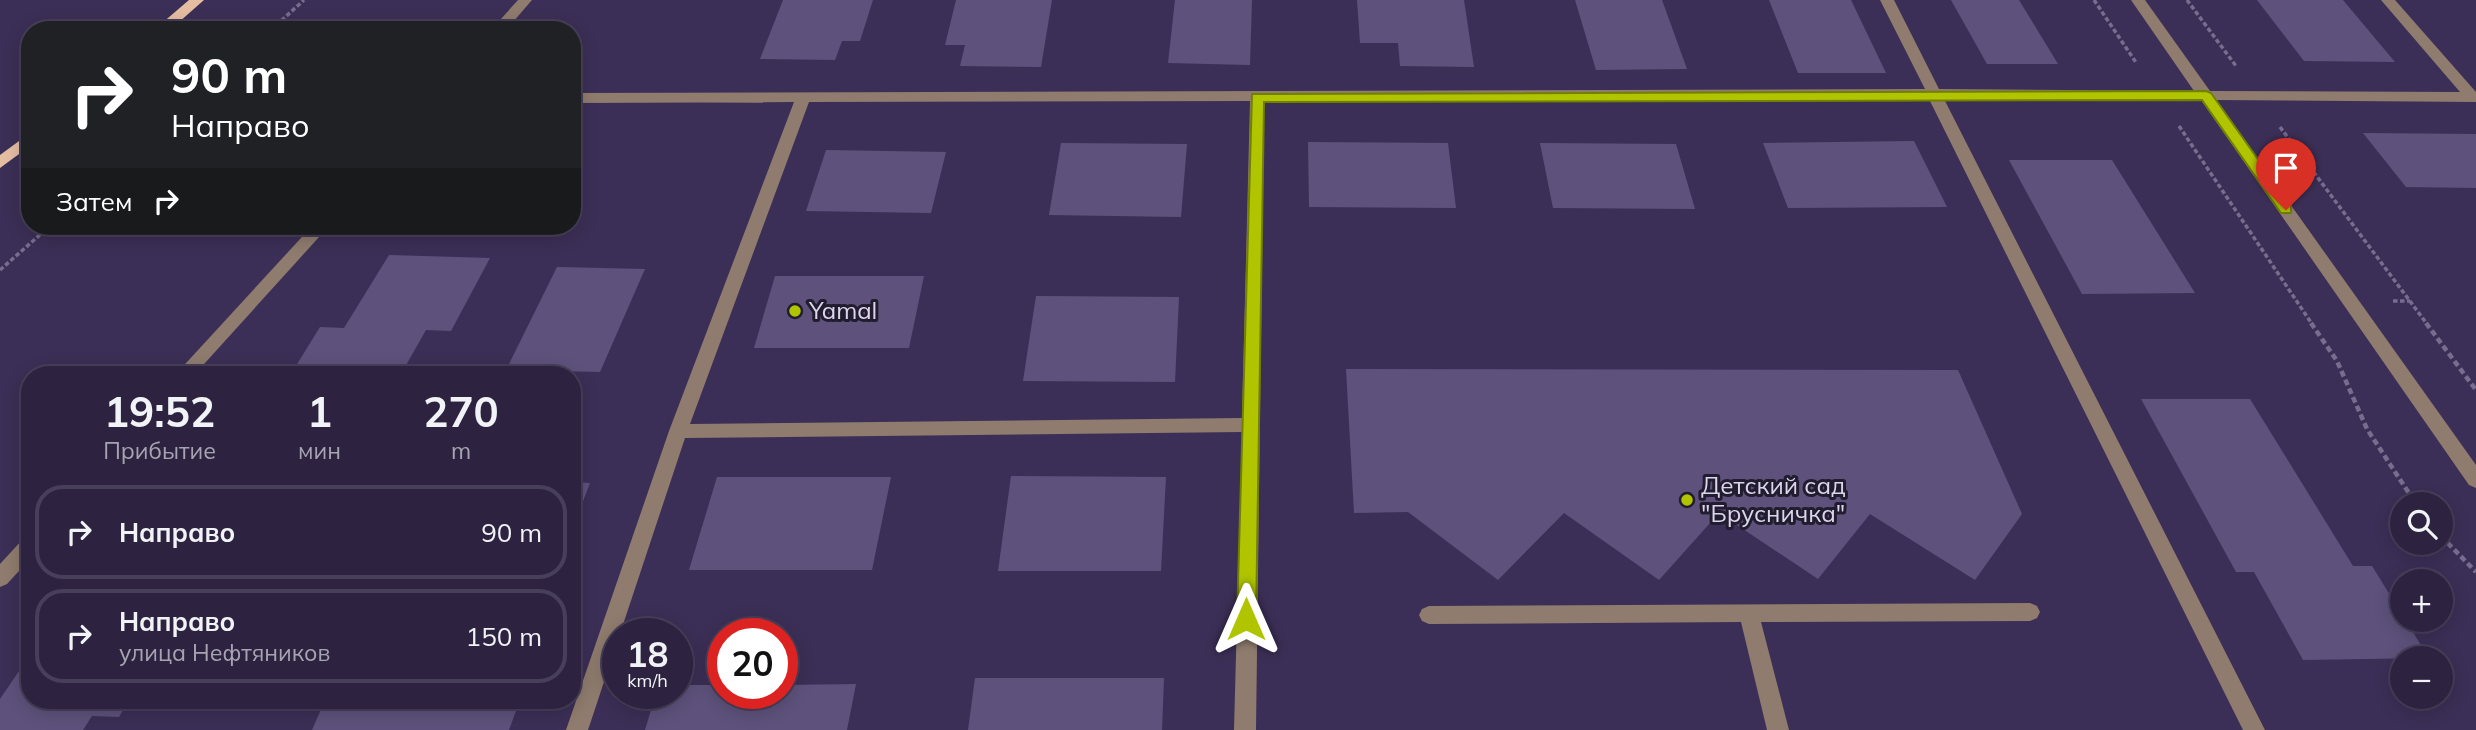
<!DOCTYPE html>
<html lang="ru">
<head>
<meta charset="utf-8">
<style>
	:root { --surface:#2d2341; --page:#392f4c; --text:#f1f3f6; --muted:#a7a4b1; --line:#48405a }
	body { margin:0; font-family:Mulish,sans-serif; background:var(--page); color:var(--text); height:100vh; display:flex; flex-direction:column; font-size:26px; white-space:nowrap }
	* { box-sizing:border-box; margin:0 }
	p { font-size:23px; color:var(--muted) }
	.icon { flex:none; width:38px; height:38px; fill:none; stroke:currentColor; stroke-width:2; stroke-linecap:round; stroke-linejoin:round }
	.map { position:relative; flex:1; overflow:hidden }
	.details { position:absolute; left:21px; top:366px; width:560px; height:343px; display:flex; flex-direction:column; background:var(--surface); border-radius:28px; box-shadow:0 4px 18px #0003,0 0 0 2px var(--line) }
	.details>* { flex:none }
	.banner { position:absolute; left:21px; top:21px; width:560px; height:214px; border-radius:28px; box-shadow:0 4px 18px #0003,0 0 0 2px var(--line); background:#202124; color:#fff; overflow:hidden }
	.tools { position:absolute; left:2390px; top:492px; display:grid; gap:14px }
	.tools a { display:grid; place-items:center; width:63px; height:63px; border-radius:50%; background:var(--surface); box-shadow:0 4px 18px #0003,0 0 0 2px var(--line); font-size:35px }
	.speed { position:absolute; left:602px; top:618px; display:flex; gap:14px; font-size:35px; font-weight:700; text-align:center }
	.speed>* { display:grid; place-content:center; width:91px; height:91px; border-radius:50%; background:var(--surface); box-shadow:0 4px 18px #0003,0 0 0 2px var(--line); line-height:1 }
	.speed small { font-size:18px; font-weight:400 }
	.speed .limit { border:10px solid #d22; background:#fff; color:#111 }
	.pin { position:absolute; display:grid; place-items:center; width:60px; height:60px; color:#fff; margin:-72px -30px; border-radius:50% 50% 50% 0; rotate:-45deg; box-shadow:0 0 7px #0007 }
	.pin .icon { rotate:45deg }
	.me { position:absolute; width:77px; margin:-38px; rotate:0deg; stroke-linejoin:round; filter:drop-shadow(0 0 5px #0008) }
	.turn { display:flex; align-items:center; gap:24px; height:147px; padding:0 35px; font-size:32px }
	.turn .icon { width:91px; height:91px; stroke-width:2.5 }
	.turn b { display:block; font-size:49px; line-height:60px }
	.then { display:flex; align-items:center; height:66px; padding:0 35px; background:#0003; gap:14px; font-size:26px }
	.eta { display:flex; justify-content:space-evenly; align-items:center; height:119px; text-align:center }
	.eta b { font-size:42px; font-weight:700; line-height:49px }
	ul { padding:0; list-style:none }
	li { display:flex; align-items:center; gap:21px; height:94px; margin:0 14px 10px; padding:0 21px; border:4px solid var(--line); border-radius:28px }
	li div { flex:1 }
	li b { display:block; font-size:26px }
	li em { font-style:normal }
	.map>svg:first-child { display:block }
	.building { fill:#5e527c }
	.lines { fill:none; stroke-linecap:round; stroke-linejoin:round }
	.path-far1 { stroke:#776d8f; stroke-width:3.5; stroke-dasharray:4.5 2.5; stroke-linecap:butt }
	.path { stroke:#776d8f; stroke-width:4.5; stroke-dasharray:6 3.5; stroke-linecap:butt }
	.minor { fill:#8f7c6e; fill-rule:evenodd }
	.major { fill:#e5bea2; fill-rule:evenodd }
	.route { fill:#b0c500; stroke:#728000; stroke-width:2 }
	.poi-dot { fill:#b0c500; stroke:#211c2e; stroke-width:2.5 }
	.labels { text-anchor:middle; stroke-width:6; stroke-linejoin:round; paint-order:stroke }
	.poi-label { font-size:24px; fill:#dbd5ed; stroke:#211c2e; text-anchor:start }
</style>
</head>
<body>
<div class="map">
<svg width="2476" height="730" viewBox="0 0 2476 730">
	<rect width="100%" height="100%" fill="#3c2f57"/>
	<g class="building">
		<polygon points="783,0 873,0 860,41 842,41 835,60 760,59"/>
		<polygon points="956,0 1052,0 1041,67 960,66 965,45 945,45"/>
		<polygon points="1175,0 1252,0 1250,65 1168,63"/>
		<polygon points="1357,0 1464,0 1474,67 1400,66 1398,43 1360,43"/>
		<polygon points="1575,0 1662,0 1687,69 1596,70"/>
		<polygon points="1769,0 1851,0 1886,73 1798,73"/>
		<polygon points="1951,0 2019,0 2058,64 1987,64"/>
		<polygon points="2257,0 2343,0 2395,62 2304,61"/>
		<polygon points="2363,133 2476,134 2476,188 2406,187"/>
		<polygon points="1914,141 1947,207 1788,208 1763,143"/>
		<polygon points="1308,142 1448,143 1456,208 1309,207"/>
		<polygon points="1061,143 1187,144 1181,217 1049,215"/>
		<polygon points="1540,143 1676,144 1695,209 1553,208"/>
		<polygon points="826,150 946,152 931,213 806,211"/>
		<polygon points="2009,160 2112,160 2195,293 2082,294"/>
		<polygon points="389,255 490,258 451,331 426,330 401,374 291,374 320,327 344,328"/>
		<polygon points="557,267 645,269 600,372 506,370"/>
		<polygon points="775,276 924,276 909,348 754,348"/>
		<polygon points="1036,296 1179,297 1175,382 1023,381"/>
		<polygon points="1346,369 1958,370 2022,514 1975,580 1870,514 1818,579 1719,513 1659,580 1564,513 1498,580 1408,512 1354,513"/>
		<polygon points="2141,399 2250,399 2353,566 2372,566 2429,658 2303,660 2254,572 2236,572"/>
		<polygon points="1011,476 1166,477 1161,571 998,571"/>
		<polygon points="717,477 891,477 872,570 689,570"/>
		<polygon points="572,482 590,483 572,530"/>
		<polygon points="30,655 30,700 129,700 119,717 92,716 83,730 0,730 0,699"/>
		<polygon points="975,678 1164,678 1162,730 968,730"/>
		<polygon points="856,684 847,730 645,730 656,693 677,693 677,685 723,685 723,693 782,693 782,685"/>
		<polygon points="325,700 520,700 509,730 312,730"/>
	</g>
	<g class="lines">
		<g class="path-far1">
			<polyline points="2094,0 2137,64"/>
			<polyline points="2187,0 2236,66"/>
			<polyline points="271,30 304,0"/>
			<polyline points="2179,126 2312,324"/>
			<polyline points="2280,127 2427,324"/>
			<polyline points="0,270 50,226"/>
			<polyline points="2393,301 2410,301"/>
		</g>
		<g class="path">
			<polyline points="2311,323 2337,361 2367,429 2416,504"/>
			<polyline points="2426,323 2476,390"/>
			<polyline points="2441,536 2476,572"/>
		</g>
		<g class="minor">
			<polygon points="518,0 532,0 506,30 491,30"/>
			<path d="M1880,0H1894L1939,89L2194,91L2131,0H2145L2210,91L2460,92L2381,0H2395L2476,92V102L2216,100L2476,465V488L2469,485L2201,100L1944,99L2265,730H2243L1929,99L1264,101L1256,730H1234L1242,432L685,438L588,730H566L669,431L794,102L572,103V93L1925,89ZM1250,101L1242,418L690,424L809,102Z"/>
			<polygon points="312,226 329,226 195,374 176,374"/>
			<polygon points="30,537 30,559 7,584 0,587 0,564 23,539"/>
			<polygon points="2030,603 2037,606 2040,612 2037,618 2030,621 1761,622 1789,730 1767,730 1741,622 1429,624 1422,621 1419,615 1422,609 1429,606"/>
		</g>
		<g class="major">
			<polygon points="189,0 204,0 170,30 154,30"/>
			<polygon points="30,133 30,146 0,168 0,155"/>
		</g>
	</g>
	<polygon class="route" points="2206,91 2211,93 2291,206 2291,213 2281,213 2202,100 1264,102 1256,619 1253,625 1246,627 1240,625 1237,619 1252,94"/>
	<g class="poi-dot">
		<circle cx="795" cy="311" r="7"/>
		<circle cx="1687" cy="500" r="7"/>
	</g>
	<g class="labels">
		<g class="poi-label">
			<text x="809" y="319">Yamal</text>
			<text x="1701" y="494">Детский сад<tspan x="1701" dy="28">"Брусничка"</tspan></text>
		</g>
	</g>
</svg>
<div class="tools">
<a><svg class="icon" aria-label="search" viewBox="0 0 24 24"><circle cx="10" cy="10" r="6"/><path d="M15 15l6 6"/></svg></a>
<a>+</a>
<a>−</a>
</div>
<div class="speed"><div>18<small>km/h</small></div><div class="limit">20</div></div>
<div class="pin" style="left:2286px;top:210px;background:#d93025"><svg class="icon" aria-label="arrive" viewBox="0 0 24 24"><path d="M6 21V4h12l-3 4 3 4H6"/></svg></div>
<svg class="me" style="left:1246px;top:619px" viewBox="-20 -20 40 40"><path d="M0-17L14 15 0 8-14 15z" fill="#b0c500" stroke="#fff" stroke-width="4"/></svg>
<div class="banner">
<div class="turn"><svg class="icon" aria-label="right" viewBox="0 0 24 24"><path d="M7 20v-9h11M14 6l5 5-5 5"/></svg><div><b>90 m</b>Направо</div></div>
<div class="then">Затем<svg class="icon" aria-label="right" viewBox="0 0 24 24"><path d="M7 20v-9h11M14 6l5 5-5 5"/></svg></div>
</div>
<section class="details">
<div class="eta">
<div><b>19:52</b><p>Прибытие</p></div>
<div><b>1</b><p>мин</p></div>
<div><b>270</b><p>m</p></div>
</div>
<ul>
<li><svg class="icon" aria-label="right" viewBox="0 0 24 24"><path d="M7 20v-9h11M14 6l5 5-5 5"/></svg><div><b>Направо</b></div><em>90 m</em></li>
<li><svg class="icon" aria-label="right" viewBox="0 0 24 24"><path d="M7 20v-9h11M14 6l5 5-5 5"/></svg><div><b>Направо</b><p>улица Нефтяников</p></div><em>150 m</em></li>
</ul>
</section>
</div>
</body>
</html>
